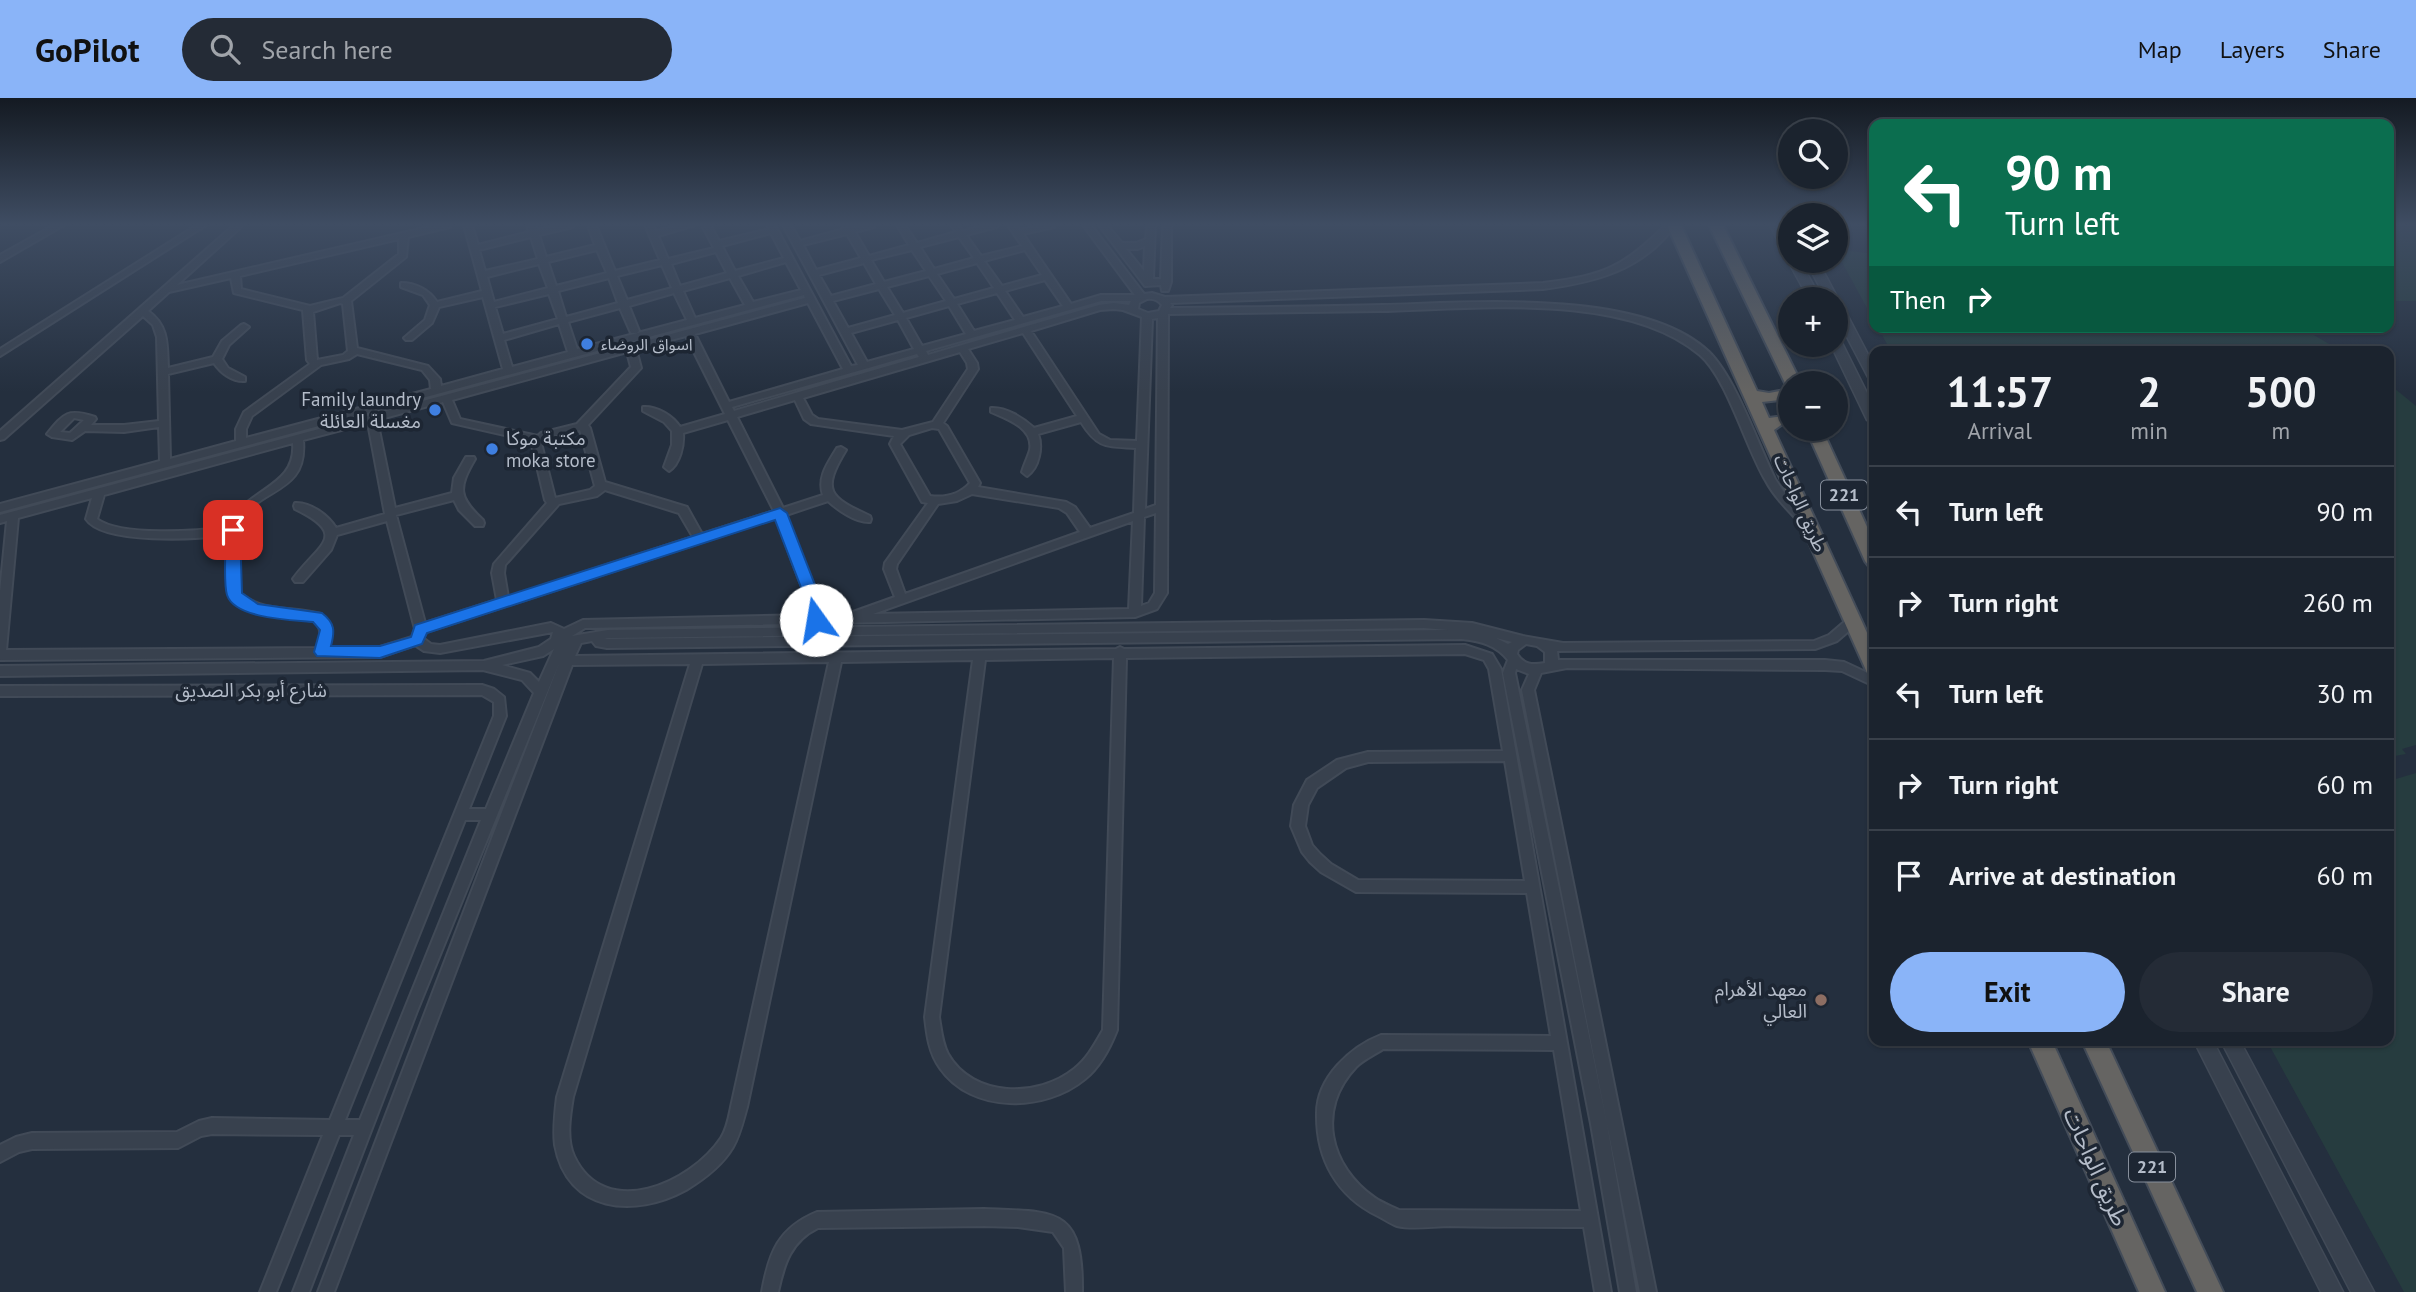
<!DOCTYPE html>
<html lang="en">
<head>
<meta charset="utf-8">
<style>
	:root { --surface:#1b232e; --page:#242b36; --text:#f1f3f6; --muted:#a0a4aa; --line:#39404a; --accent:#8ab4f8 }
	body { margin:0; font-family:"PT Sans","Noto Sans Arabic",sans-serif; background:var(--page); color:var(--text); height:100vh; display:flex; flex-direction:column; font-size:26px; white-space:nowrap }
	* { box-sizing:border-box; margin:0 }
	p { font-size:23px; color:var(--muted) }
	.icon { flex:none; width:38px; height:38px; fill:none; stroke:currentColor; stroke-width:2; stroke-linecap:round; stroke-linejoin:round }
	.map { position:relative; flex:1; overflow:hidden }
	.panel { position:absolute; left:1869px; top:248px; width:525px; height:700px; display:flex; flex-direction:column; background:var(--surface); border-radius:14px; box-shadow:0 2px 5px #0004,0 0 0 2px var(--line) }
	.panel>* { flex:none }
	.top-card { position:absolute; left:1869px; top:21px; width:525px; height:214px; border-radius:14px; box-shadow:0 2px 5px #0004,0 0 0 2px var(--line); background:#0b6e4f; color:#fff; overflow:hidden }
	.fabs { position:absolute; left:1778px; top:21px; display:grid; gap:14px }
	.fabs a { display:grid; place-items:center; width:70px; height:70px; border-radius:50%; background:var(--surface); box-shadow:0 2px 5px #0004,0 0 0 2px var(--line); font-size:35px }
	.pin { position:absolute; display:grid; place-items:center; width:60px; height:60px; color:#fff; margin:-30px; border-radius:14px; box-shadow:0 4px 10px #0006 }
	.me { position:absolute; width:77px; margin:-38px; rotate:347deg; stroke-linejoin:round; filter:drop-shadow(0 0 5px #0008) }
	.turn { display:flex; align-items:center; gap:24px; height:147px; padding:0 21px; font-size:32px }
	.turn .icon { width:91px; height:91px; stroke-width:2.5 }
	.turn b { display:block; font-size:49px; line-height:60px }
	.then { display:flex; align-items:center; height:66px; padding:0 21px; background:#0003; gap:14px; font-size:26px }
	.eta { display:flex; justify-content:space-evenly; align-items:center; height:119px; text-align:center }
	.eta b { font-size:42px; font-weight:700; line-height:49px }
	.primary-button { display:flex; gap:14px; margin-top:auto; padding:14px 21px }
	.primary-button a { flex:1; height:80px; border-radius:42px; background:var(--accent); color:#111; font-size:28px; font-weight:700; line-height:80px; text-align:center }
	.primary-button a+a { background:var(--page); color:var(--text) }
	ul { padding:0; list-style:none }
	li { display:flex; align-items:center; gap:21px; height:91px; padding:0 21px; border-top:2px solid var(--line) }
	li div { flex:1 }
	li b { display:block; font-size:26px }
	li em { font-style:normal }
	header { display:flex; align-items:center; gap:42px; box-sizing:border-box; height:98px; padding:0 35px; background:var(--accent); color:#111 }
	header strong { font-size:33px }
	nav { display:flex; gap:38px; margin-inline-start:auto; font-size:24px }
	.search { width:490px; height:63px; background:var(--page); display:flex; align-items:center; gap:18px; box-sizing:border-box; padding:0 24px; border-radius:38px; color:var(--muted); font-size:26px }
	.map>svg:first-child { display:block }
	.green { fill:#263c3f }
	.lines { fill:none; stroke-linecap:round; stroke-linejoin:round }
	.minor-casing { stroke:#414a57; stroke-width:4 }
	.tertiary-casing { stroke:#414a57; stroke-width:3 }
	.trunk-casing { stroke:#434c59; stroke-width:4 }
	.minor { fill:#38414e; fill-rule:evenodd }
	.tertiary { fill:#38414e; fill-rule:evenodd }
	.trunk { fill:#656462; fill-rule:evenodd }
	.route { fill:#1a73e8; stroke:#114b97; stroke-width:2 }
	.shop-dot { fill:#3f7fe0; stroke:#1d2633; stroke-width:2.5 }
	.education-dot { fill:#8d6e63; stroke:#1d2633; stroke-width:2.5 }
	.labels { text-anchor:middle; stroke-width:7; stroke-linejoin:round; paint-order:stroke }
	.far-poi-label { font-size:16px; fill:#b4bcc9; stroke:#1d2633; text-anchor:start }
	.shield { fill:#1d2633; stroke:#878f9c; stroke-width:2 }
	.shield-label { font-size:18px; font-weight:bold; fill:#b4bcc9 }
	.poi-label { font-size:19px; fill:#b4bcc9; stroke:#1d2633; text-anchor:end }
	.street-label { font-size:19px; fill:#b4bcc9; stroke:#1d2633 }
	.near-street-label { font-size:23px; fill:#b4bcc9; stroke:#1d2633 }
</style>
</head>
<body>
<header>
<strong>GoPilot</strong>
<div class="search"><svg class="icon" aria-label="search" viewBox="0 0 24 24"><circle cx="10" cy="10" r="6"/><path d="M15 15l6 6"/></svg>Search here</div>
<nav><a>Map</a><a>Layers</a><a>Share</a></nav>
</header>
<div class="map">
<svg width="2416" height="1194" viewBox="0 0 2416 1194">
	<rect width="100%" height="100%" fill="#242f3e"/>
	<g class="green">
		<rect x="2389" y="127" width="27" height="76"/>
		<polygon points="1836,151 1874,156 1874,223 1836,153"/>
		<polygon points="1878,229 2300,229 2343,254 1891,254"/>
		<polygon points="2389,286 2416,308 2416,647 2402,651 2406,656 2389,659"/>
		<polygon points="2416,675 2416,1194 2404,1194 2267,943 2389,943 2389,683"/>
	</g>
	<g class="lines">
		<defs>
			<g id="minor">
				<polygon points="54,127 64,127 0,164 0,157"/>
				<polygon points="197,127 206,127 0,258 0,251"/>
				<path d="M234,127H243L177,187L437,127H451L450,129L408,139L406,159L351,203L357,250L428,268L440,281L441,288L503,271L483,199L439,209L432,225L412,242H406L404,240L425,222L430,207L423,197L401,189V185C416,185 429,192 437,204L482,193L464,127H472L478,147L529,134L527,127H535L537,132L561,127H574L573,129L539,137L546,159L595,147L588,127H596L615,173L660,162L645,127H653L656,133L682,127H695L658,138L668,161L714,150L702,127H710L719,143L769,131L767,127H775L851,268L858,267L783,127H791L800,143L844,131L842,127H850L852,129L875,127L874,129L855,134L869,158L909,147L897,127H905L917,145L956,134L951,127H959L963,133L986,127H998L997,129L966,137L981,158L1022,148L1008,127H1016L1020,132L1042,127H1055L1054,129L1023,136L1071,206L1101,197H1135L1083,127H1091L1144,196L1152,195L1165,199L1543,185C1606,177 1621,170 1666,127H1675C1643,172 1596,184 1543,191L1170,205L1172,207L1170,210C1241,209 1312,209 1383,207C1470,205 1642,190 1709,254C1736,281 1758,346 1775,381L1783,393L1811,422L1812,425L1811,428H1803C1790,414 1775,400 1766,383C1746,350 1727,280 1700,257C1625,193 1473,211 1380,213C1309,214 1238,215 1168,216L1167,495L1157,511L1135,519L585,530L572,538L608,532L1424,522L1472,525L1523,538L1563,545L1814,543L1829,537L1850,519H1858L1860,522L1858,525L1837,543L1815,551L1557,553L1558,562H1825L1844,564L1874,578V588L1842,573L1825,572L1567,570L1541,575L1534,592L1656,1194H1640L1522,592L1529,576L1516,571L1515,575L1607,1026L1636,1194H1620L1591,1026L1503,575L1508,562C1496,547 1481,543 1462,541L607,550L596,548L592,543L581,545L575,558L1116,551L1120,549L1124,551L1465,547L1492,556L1501,571L1611,1194H1595L1584,1129C1539,1129 1495,1129 1450,1128C1434,1128 1413,1132 1397,1128C1391,1126 1384,1121 1378,1118C1337,1098 1316,1061 1317,1015C1317,980 1350,949 1381,937L1551,938L1527,795L1356,794L1321,774L1310,764L1302,754L1291,728L1294,707L1307,682L1337,662L1368,654L1503,653L1489,571L1484,562L1465,556L1126,560L1117,932C1110,950 1100,969 1085,981C1045,1014 972,1016 940,970C929,955 927,937 925,919L973,562L841,564L747,1009C743,1023 740,1037 733,1049C722,1068 704,1081 686,1092C635,1120 567,1115 555,1047C553,1031 555,1015 557,999L690,566L572,567L334,1194H318L560,563L417,913L309,1194H293L354,1037H339L276,1194H260L323,1037L212,1036L201,1038L178,1050L32,1051L19,1054L0,1064V1047L16,1039L32,1035L177,1034L199,1023L212,1020L330,1022L494,618V604L482,597L0,598V588L482,587L494,591L504,599L506,618L469,711H486L534,595L522,582L483,572L0,578V568L484,563L539,549L551,541L553,534L440,555L424,553L415,547L380,559L0,562V494L7,423L0,425V417L805,200L804,197L0,414V406L160,363L159,329L124,334L85,333L72,342L52,339L47,336C64,315 68,310 95,319L96,321L91,327H124L159,323L157,239L153,227L143,218L4,341L0,342V333ZM771,135L784,160L735,173L722,148ZM847,136L861,160L816,172L803,147ZM531,139L538,161L485,173L479,152ZM959,139L974,160L934,171L920,149ZM399,141V156L343,200L310,208L241,191L240,178ZM597,152L607,175L556,188L548,164ZM912,152L926,173L884,184L871,162ZM1025,152L1042,177L1002,188L984,163ZM716,154L727,175L680,188L671,166ZM786,164L801,192L753,204L738,178ZM864,165L876,186L831,198L819,177ZM977,165L994,190L954,201L937,176ZM539,166L548,190L494,204L487,179ZM662,167L672,190L627,202L617,178ZM929,178L946,203L903,215L887,189ZM231,180L234,195L303,212L307,262L310,266L244,314L236,331V343L170,361L168,276L214,265C221,275 232,284 245,283V279L228,270L222,261L229,247L249,229L244,226L241,227L222,243L213,259L168,270C167,247 169,228 148,213L169,194ZM609,180L618,205L566,219L558,193ZM730,180L745,207L695,220L683,193ZM1045,182L1063,208L1023,219L1005,193ZM879,191L895,217L848,230L833,203ZM674,195L687,222L577,251L568,224L620,210L631,235H637L639,233L629,208ZM997,195L1015,222L974,233L957,206ZM549,196L558,221L503,236L495,209ZM1147,201C1153,200 1158,202 1162,207L1159,213L1148,215L1138,211L1139,205ZM1101,203H1131L1129,207L1114,205L1099,207L928,257L926,253ZM340,205L343,206L348,253L343,257L317,262L313,214ZM808,205L843,271L729,304L695,236ZM949,208L966,236L922,248L906,220ZM1114,211L1123,212L1142,219L1137,343L1110,342L1099,336L1031,233L1100,212ZM1158,220L1156,407L1145,411L1152,221ZM898,222L914,251L867,264L851,235ZM559,226L568,254L512,269L504,242ZM1023,235L1077,318L1034,330C1023,320 1006,309 991,310V314C1007,321 1034,330 1030,352C1028,359 1024,367 1022,374L1027,378C1039,370 1043,349 1038,336L1081,324C1098,351 1106,348 1136,350L1134,415L1090,430L1075,409L1066,404L978,389L980,385L947,328L943,325L978,271L977,265L968,251ZM686,238L725,316L680,329C673,318 657,308 643,309V313L664,324L672,333V347L664,369L669,373C680,366 684,347 683,335L728,322L774,413L702,436L687,409L605,384L590,330L588,327L641,270L636,251ZM627,254L631,269L577,326L541,335L538,338L460,321L452,302ZM960,254L967,265L968,271L933,324L902,332L818,321L812,317L803,300ZM357,256L422,272L430,282L431,291L246,340V331L252,318L321,267L349,261ZM917,256L919,259L734,313L732,309ZM795,302L804,321L811,326L894,338L890,346L922,404L928,405L885,465L884,471L895,499L853,514L852,516L821,517L820,505L786,417L828,403C838,412 856,425 870,424L871,421L870,418C829,399 821,393 846,352L841,349L837,350C828,365 817,379 823,397L783,410L737,319ZM443,304L452,325L531,343L545,402L547,405L494,466L492,475L497,502L425,525L396,417L454,402L459,412L475,428H483L484,425L483,422C458,399 458,390 475,361L474,359H466L454,380L452,395L395,410L377,322ZM74,320L84,322L70,335L60,334ZM368,325L385,416L336,430C328,417 310,404 295,405L294,408L295,411C351,438 317,447 293,481L295,484H303L331,452L337,437L387,423L415,531L412,539L380,549L329,550L332,531L321,516C293,508 263,515 240,495C239,473 232,446 241,425C257,388 308,398 303,342ZM932,330L939,331L970,385C959,397 945,400 930,398L900,346L909,337ZM580,332L595,388L590,392L555,400L541,345L549,339ZM293,345C297,391 243,390 229,429C199,433 121,439 97,421L104,397ZM605,392L679,415L693,439L508,499L504,475L505,467L559,406L597,398ZM972,396L1059,410L1067,415L1080,434L905,496L896,471L897,466L938,406L957,403ZM92,400L86,421C103,447 198,441 227,437L226,464L230,500C254,520 284,518 314,523C323,531 321,539 317,550L6,552L18,420ZM1156,415L1155,495L1149,505L1141,508L1144,419ZM776,420L808,505L810,517L583,522L564,531L551,525L440,547L431,546L423,540L426,534ZM1133,423L1129,511L873,516ZM1424,530L1448,532L604,541L608,540ZM1496,540L1512,544L1508,546ZM1526,546L1537,548L1545,554V565C1532,567 1524,567 1517,556L1518,552ZM554,551L539,584L530,575L502,567L543,558ZM1114,560L1103,932C1095,946 1087,961 1074,971C1038,1000 973,1000 948,956C942,945 941,931 939,919L985,562ZM829,564L731,1009C729,1019 727,1031 721,1040C691,1085 605,1124 574,1058C566,1041 570,1017 573,999L702,566ZM1505,663L1525,783L1358,782L1331,766L1320,756L1312,747L1305,728L1308,707L1317,690L1346,670L1368,664ZM465,722H481L360,1022H345ZM1383,951L1554,952L1581,1113L1399,1112C1391,1108 1382,1105 1375,1100C1329,1068 1316,1011 1356,969C1363,962 1374,957 1383,951Z"/>
				<path d="M1099,127H1107L1122,145H1136L1146,141L1147,127H1155L1153,181H1161L1163,127H1171V184L1168,193H1162L1161,187L1145,188ZM1145,148L1144,173L1126,151H1138Z"/>
				<path d="M984,1111C1057,1114 1083,1109 1082,1194H1066L1064,1150L1053,1134L1018,1129L984,1128L818,1130C791,1143 784,1166 778,1194H762C769,1155 778,1130 817,1114Z"/>
			</g>
			<g id="tertiary">
				<polygon points="1770,127 1781,127 1790,145 1790,158 1784,155"/>
				<polygon points="1790,161 1790,163 1800,163 1821,201 1809,201 1788,163"/>
				<polygon points="1806,163 1818,163 1838,201 1836,203 1842,207 1874,268 1874,283 1868,279 1836,218 1836,201 1826,201"/>
				<polygon points="1836,241 1842,245 1874,309 1874,326 1867,322 1831,247 1836,247"/>
				<polygon points="2194,943 2213,943 2343,1194 2321,1194"/>
				<polygon points="2221,943 2240,943 2374,1194 2351,1194"/>
			</g>
			<g id="trunk">
				<polygon points="1667,127 1681,127 1757,293 1769,295 1790,291 1790,301 1762,304 1769,320 1790,317 1790,327 1781,327 1774,332 1874,550 1874,577 1867,575 1865,570"/>
				<polygon points="1709,127 1723,127 1801,285 1790,285 1790,289 1785,285"/>
				<polygon points="1806,331 1822,331 1874,444 1874,469 1868,467 1865,463"/>
				<polygon points="2028,943 2052,943 2165,1194 2139,1194"/>
				<polygon points="2082,943 2106,943 2223,1194 2197,1194"/>
			</g>
		</defs>
		<use href="#minor" class="minor-casing"/>
		<use href="#tertiary" class="tertiary-casing"/>
		<use href="#trunk" class="trunk-casing"/>
		<use href="#minor" class="minor"/>
		<use href="#tertiary" class="tertiary"/>
		<use href="#trunk" class="trunk"/>
	</g>
	<linearGradient id="sky" x2="0" y2="1"><stop stop-color="#141a22"/><stop offset="0.43" stop-color="#3f4d63"/><stop offset="1" stop-color="#3f4d63" stop-opacity="0"/></linearGradient>
	<rect width="2416" height="294" fill="url(#sky)"/>
	<path class="route" d="M780,410L787,415L822,505L821,526H810L807,505L775,422L427,535L422,546L380,560L317,558L314,554L320,532L313,524C292,522 235,521 227,497C223,485 226,447 226,432L233,427L240,432L242,495L258,506L322,515C335,525 335,533 331,548H380L411,539L415,527Z"/>
	<g class="shop-dot">
		<circle cx="587" cy="246" r="7"/>
		<circle cx="435" cy="312" r="7"/>
		<circle cx="492" cy="351" r="7"/>
	</g>
	<circle class="education-dot" cx="1821" cy="902" r="7"/>
	<g class="labels">
		<g class="far-poi-label">
			<text x="601" y="252">اسواق الروضاء</text>
		</g>
		<g class="shield">
			<rect x="1821" y="382.5" width="46" height="29" rx="5"/>
			<rect x="2129" y="1054.5" width="46" height="29" rx="5"/>
		</g>
		<g class="shield-label">
			<text x="1844" y="403">221</text>
			<text x="2152" y="1075">221</text>
		</g>
		<g class="poi-label">
			<text x="421" y="308">Family laundry<tspan x="421" dy="22">مغسلة العائلة</tspan></text>
			<text x="506" y="347" text-anchor="start">مكتبة موكا<tspan x="506" dy="22">moka store</tspan></text>
			<text x="1807" y="898">معهد الأهرام<tspan x="1807" dy="22">العالي</tspan></text>
		</g>
		<g class="street-label">
			<text transform="translate(1801 405) rotate(66)" y="7">طريق الواحات</text>
			<text x="251" y="599">شارع أبو بكر الصديق</text>
		</g>
		<g class="near-street-label">
			<text transform="translate(2096 1069) rotate(66)" y="8">طريق الواحات</text>
		</g>
	</g>
</svg>
<div class="fabs">
<a><svg class="icon" aria-label="search" viewBox="0 0 24 24"><circle cx="10" cy="10" r="6"/><path d="M15 15l6 6"/></svg></a>
<a><svg class="icon" aria-label="layers" viewBox="0 0 24 24"><path d="M12 4l9 5-9 5-9-5zM3 14l9 5 9-5"/></svg></a>
<a>+</a>
<a>−</a>
</div>
<div class="pin" style="left:233px;top:432px;background:#d93025"><svg class="icon" aria-label="arrive" viewBox="0 0 24 24"><path d="M6 21V4h12l-3 4 3 4H6"/></svg></div>
<svg class="me" style="left:816px;top:522px" viewBox="-20 -20 40 40"><circle r="19" fill="#fff"/><path d="M0-13L10 11 0 6-10 11z" fill="#1a73e8"/></svg>
<div class="top-card">
<div class="turn"><svg class="icon" aria-label="left" viewBox="0 0 24 24"><path d="M17 20v-9H6M10 6l-5 5 5 5"/></svg><div><b>90 m</b>Turn left</div></div>
<div class="then">Then<svg class="icon" aria-label="right" viewBox="0 0 24 24"><path d="M7 20v-9h11M14 6l5 5-5 5"/></svg></div>
</div>
<section class="panel">
<div class="eta">
<div><b>11:57</b><p>Arrival</p></div>
<div><b>2</b><p>min</p></div>
<div><b>500</b><p>m</p></div>
</div>
<ul>
<li><svg class="icon" aria-label="left" viewBox="0 0 24 24"><path d="M17 20v-9H6M10 6l-5 5 5 5"/></svg><div><b>Turn left</b></div><em>90 m</em></li>
<li><svg class="icon" aria-label="right" viewBox="0 0 24 24"><path d="M7 20v-9h11M14 6l5 5-5 5"/></svg><div><b>Turn right</b></div><em>260 m</em></li>
<li><svg class="icon" aria-label="left" viewBox="0 0 24 24"><path d="M17 20v-9H6M10 6l-5 5 5 5"/></svg><div><b>Turn left</b></div><em>30 m</em></li>
<li><svg class="icon" aria-label="right" viewBox="0 0 24 24"><path d="M7 20v-9h11M14 6l5 5-5 5"/></svg><div><b>Turn right</b></div><em>60 m</em></li>
<li><svg class="icon" aria-label="arrive" viewBox="0 0 24 24"><path d="M6 21V4h12l-3 4 3 4H6"/></svg><div><b>Arrive at destination</b></div><em>60 m</em></li>
</ul>
<div class="primary-button"><a>Exit</a><a>Share</a></div>
</section>
</div>
</body>
</html>
